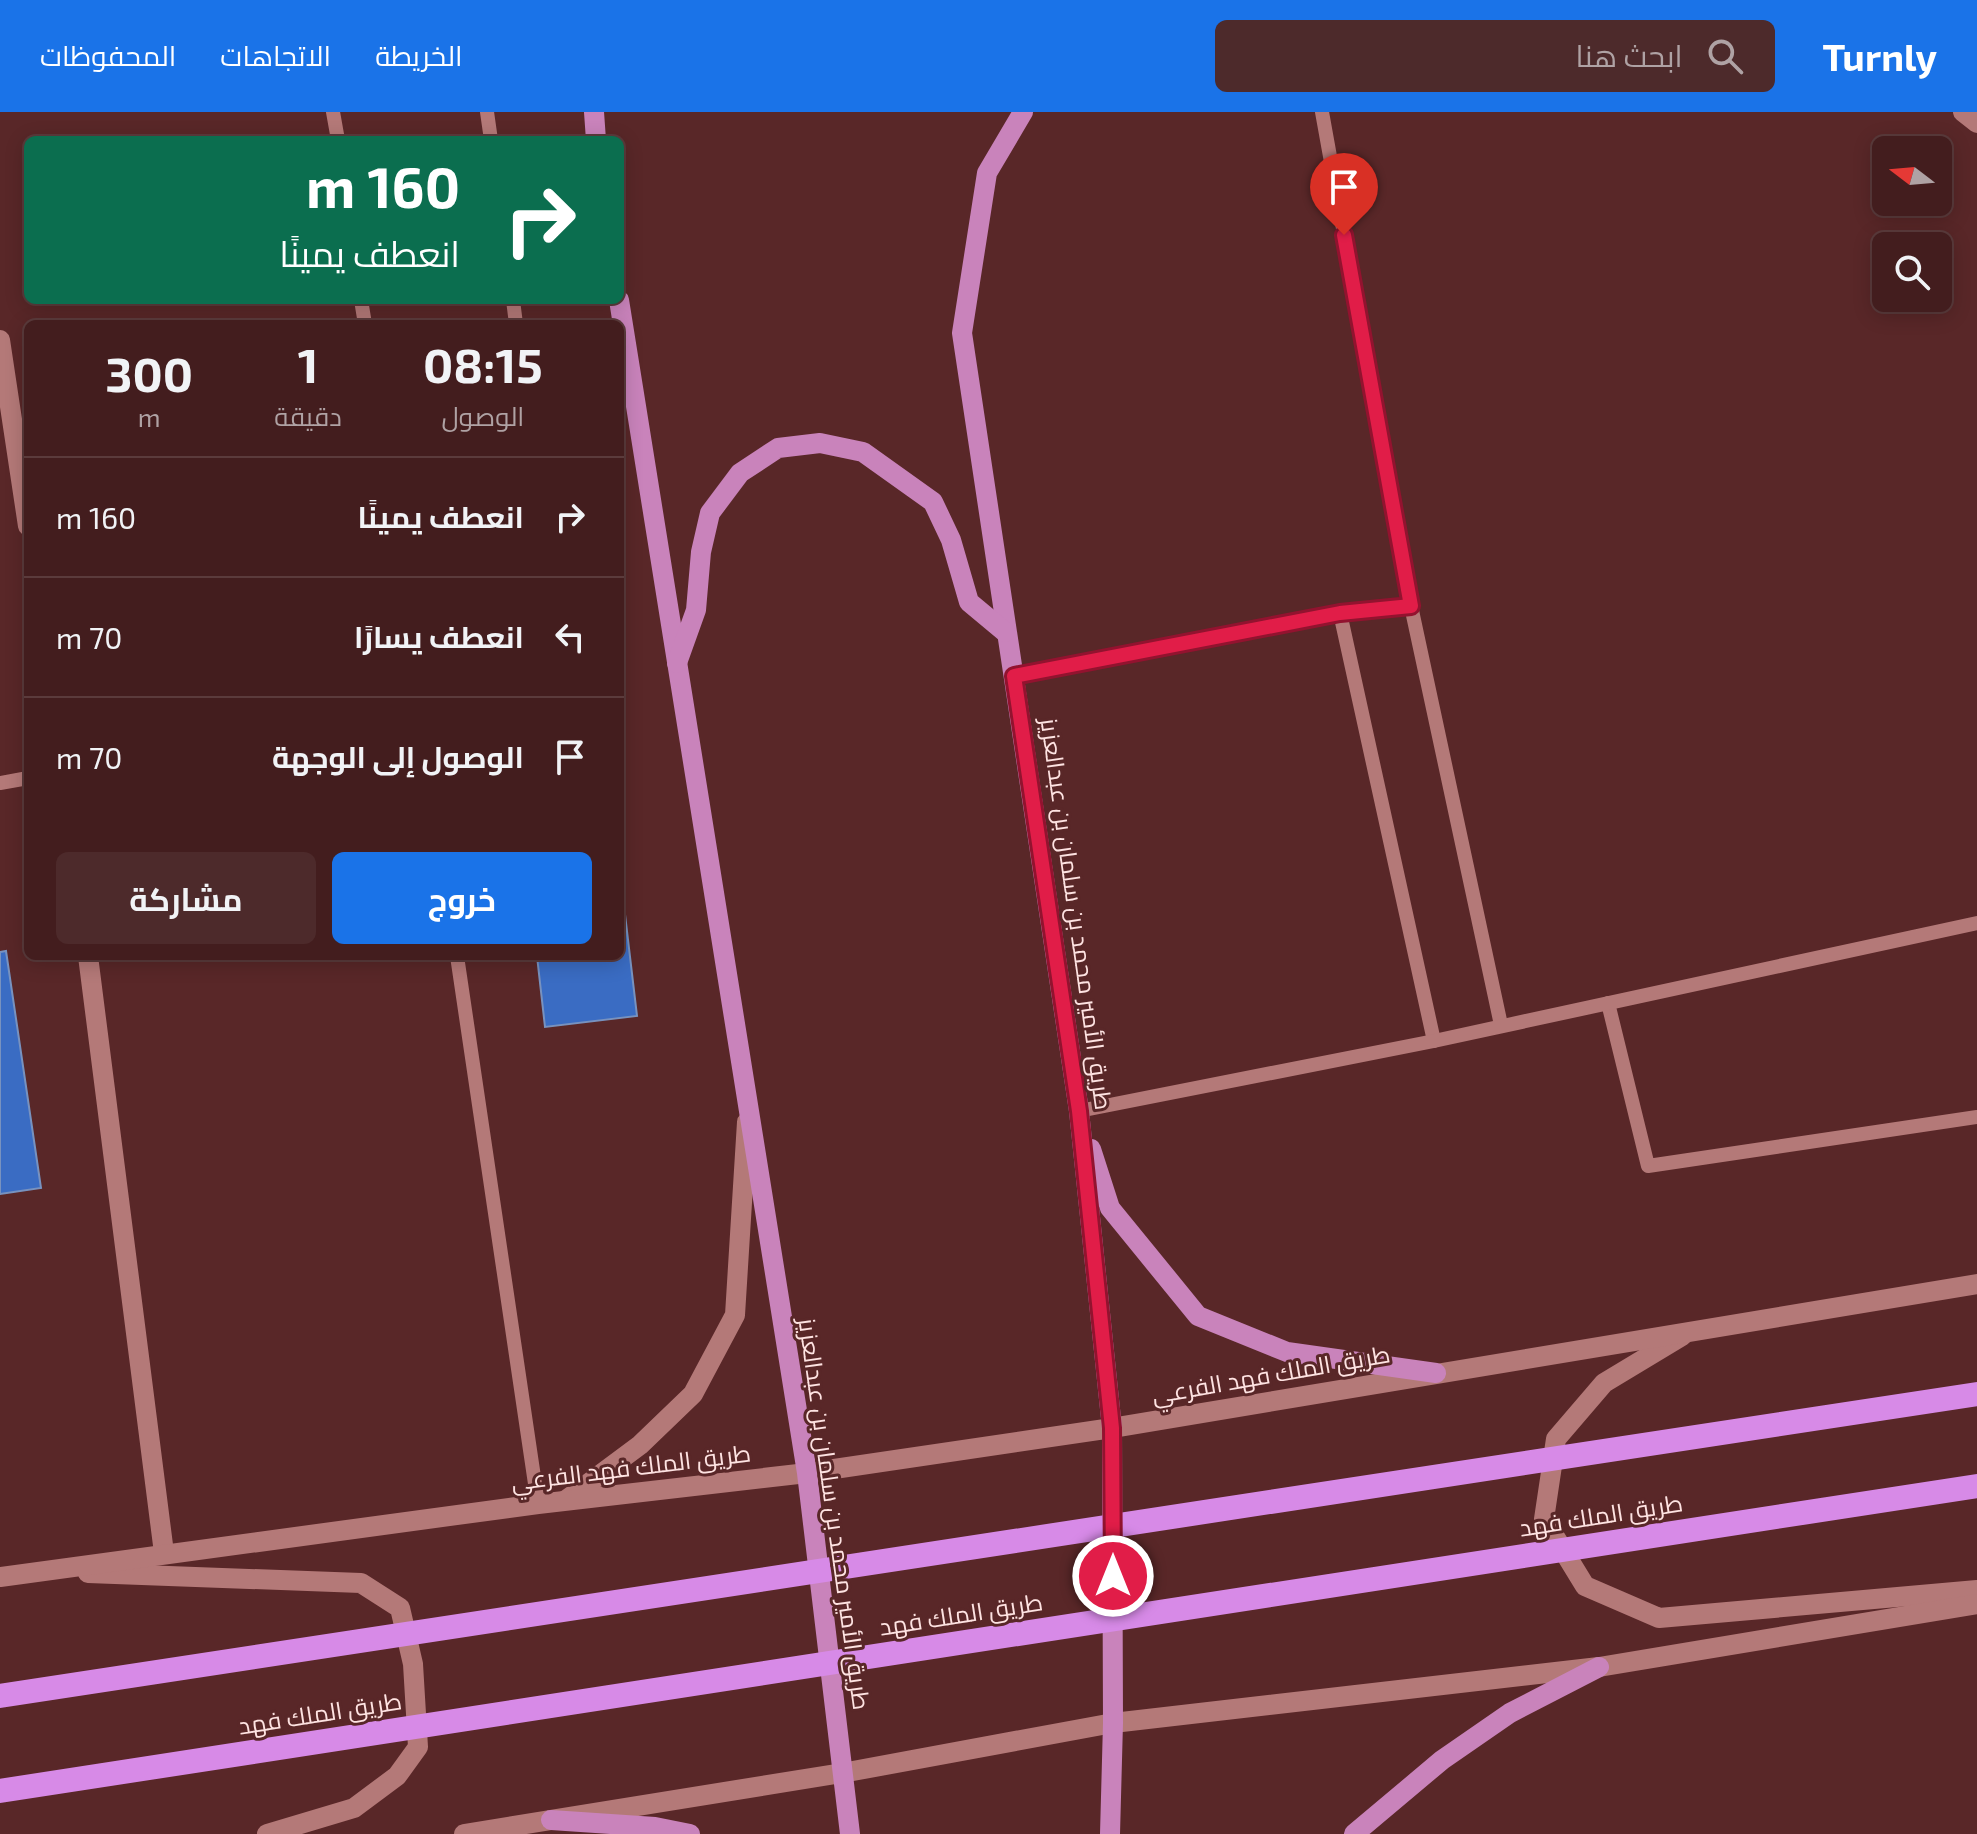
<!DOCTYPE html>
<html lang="ar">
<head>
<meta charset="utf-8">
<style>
	:root { --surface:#431d1e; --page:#4d2a2b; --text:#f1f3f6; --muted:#afa2a4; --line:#5b3b3c; --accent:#1a73e8 }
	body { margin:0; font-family:"Exo 2",Cairo,sans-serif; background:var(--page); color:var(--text); direction:rtl; height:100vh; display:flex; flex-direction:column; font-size:30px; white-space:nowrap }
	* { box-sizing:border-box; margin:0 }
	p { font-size:26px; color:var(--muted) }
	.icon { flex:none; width:44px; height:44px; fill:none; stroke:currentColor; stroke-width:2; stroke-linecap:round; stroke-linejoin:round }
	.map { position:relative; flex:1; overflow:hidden; direction:ltr }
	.details { position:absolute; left:24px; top:208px; width:600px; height:640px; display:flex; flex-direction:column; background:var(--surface); border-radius:12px; box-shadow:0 4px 20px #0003,0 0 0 2px var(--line); direction:rtl }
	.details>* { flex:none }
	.hud { position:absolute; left:24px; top:24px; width:600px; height:168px; border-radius:12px; box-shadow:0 4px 20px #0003,0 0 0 2px var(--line); direction:rtl; background:#0b6e4f; color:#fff; overflow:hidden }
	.needle { width:52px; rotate:286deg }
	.controls { position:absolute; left:1872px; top:24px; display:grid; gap:16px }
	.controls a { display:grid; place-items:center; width:80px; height:80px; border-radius:12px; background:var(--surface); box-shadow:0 4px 20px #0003,0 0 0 2px var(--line); font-size:40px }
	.pin { position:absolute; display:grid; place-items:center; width:68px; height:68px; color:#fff; margin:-82px -34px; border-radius:50% 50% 50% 0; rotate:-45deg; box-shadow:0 0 8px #0007 }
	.pin .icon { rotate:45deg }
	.me { position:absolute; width:88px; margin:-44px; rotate:0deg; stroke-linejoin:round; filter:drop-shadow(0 0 6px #0008) }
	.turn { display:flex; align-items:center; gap:28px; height:168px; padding:0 32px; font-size:36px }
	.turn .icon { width:104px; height:104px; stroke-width:2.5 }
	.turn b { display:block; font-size:56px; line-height:68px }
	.eta { display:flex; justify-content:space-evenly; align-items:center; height:136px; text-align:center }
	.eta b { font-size:48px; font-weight:700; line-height:56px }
	.cta { display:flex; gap:16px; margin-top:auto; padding:16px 32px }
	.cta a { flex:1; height:92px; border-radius:12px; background:var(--accent); color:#fff; font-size:32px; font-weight:700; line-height:92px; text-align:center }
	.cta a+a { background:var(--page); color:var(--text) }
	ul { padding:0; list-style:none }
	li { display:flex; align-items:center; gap:24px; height:120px; padding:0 32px; border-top:2px solid var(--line) }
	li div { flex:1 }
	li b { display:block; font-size:30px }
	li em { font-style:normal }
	header { display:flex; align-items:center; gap:48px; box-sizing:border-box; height:112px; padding:0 40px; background:var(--accent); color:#fff }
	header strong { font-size:38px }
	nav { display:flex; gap:44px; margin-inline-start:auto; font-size:28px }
	.search { width:560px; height:72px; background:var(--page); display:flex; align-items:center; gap:20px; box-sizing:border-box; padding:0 28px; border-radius:12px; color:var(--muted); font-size:30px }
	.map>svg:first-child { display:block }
	.building { fill:#3a6cc3; stroke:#7892bf; stroke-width:2 }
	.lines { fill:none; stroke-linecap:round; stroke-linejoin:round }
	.service { stroke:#b47978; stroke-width:14 }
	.minor { stroke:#b47978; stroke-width:20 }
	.secondary { stroke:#b47978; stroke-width:20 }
	.primary { stroke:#c983bb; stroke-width:20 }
	.motorway { stroke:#d78ae7; stroke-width:24 }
	.route-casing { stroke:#92132f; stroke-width:20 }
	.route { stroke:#e11d48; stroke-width:14 }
	.labels { text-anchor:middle; stroke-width:6; stroke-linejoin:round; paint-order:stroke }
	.street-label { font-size:24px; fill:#fee3e2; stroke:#592728 }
</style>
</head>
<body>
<header>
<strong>Turnly</strong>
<div class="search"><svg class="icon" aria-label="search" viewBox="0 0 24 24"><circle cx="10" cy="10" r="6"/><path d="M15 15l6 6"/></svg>ابحث هنا</div>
<nav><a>الخريطة</a><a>الاتجاهات</a><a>المحفوظات</a></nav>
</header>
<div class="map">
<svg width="1977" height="1722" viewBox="0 0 1977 1722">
	<rect width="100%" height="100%" fill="#592728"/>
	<g class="building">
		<polygon points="620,760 637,904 545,915 537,844 620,844"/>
		<polygon points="6,839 41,1076 0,1082 0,840"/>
	</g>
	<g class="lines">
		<g class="service">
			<polyline points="333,0 338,28"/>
			<polyline points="487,0 491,28"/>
			<polyline points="1322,0 1411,494 1501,913"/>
			<polyline points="361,188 365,212"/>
			<polyline points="513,188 516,212"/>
			<polyline points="1340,501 1434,929"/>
			<polyline points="1014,564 1340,501 1411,494"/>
			<polyline points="0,671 28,666"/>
			<polyline points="457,844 538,1392"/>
			<polyline points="1608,891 1648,1054 1977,1005"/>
			<polyline points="1079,999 1434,929 1977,811"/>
		</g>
		<g class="minor">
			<polyline points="0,228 28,414"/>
			<polyline points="88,844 164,1441"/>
		</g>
		<g class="secondary">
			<polyline points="1963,0 1977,11"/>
			<polyline points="1682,1224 1604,1271 1556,1327 1544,1407 1585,1474 1659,1506 1977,1478"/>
			<polyline points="566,1388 640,1333 693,1282 735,1203 747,1010"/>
			<polyline points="88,1461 361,1471 400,1496 413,1552 418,1635 397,1664 354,1696 267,1722"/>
			<polyline points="0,1465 538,1392 807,1361 1112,1316 1977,1172"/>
			<polyline points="464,1722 842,1661 1113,1611 1599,1555 1977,1492"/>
		</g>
		<g class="primary">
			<polyline points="594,0 596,28"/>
			<polyline points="1023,0 987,61 962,221 1079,999 1112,1316 1113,1611 1110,1722"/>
			<polyline points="619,188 807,1361 850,1722"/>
			<polyline points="677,551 696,498 701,440 710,401 740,361 778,336 820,331 863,340 933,390 951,428 969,490 1005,520"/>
			<polyline points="1091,1037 1110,1096 1198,1204 1287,1240 1436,1261"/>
			<polyline points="551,1708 655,1715 690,1722"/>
			<polyline points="1354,1722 1442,1648 1510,1601 1599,1555"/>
		</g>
		<g class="motorway">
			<polyline points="0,1584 1977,1282"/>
			<polyline points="0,1679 1977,1374"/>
		</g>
	</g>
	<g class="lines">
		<defs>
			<polyline id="route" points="1113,1464 1112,1316 1079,999 1014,564 1340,501 1411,494 1344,123"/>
		</defs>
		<use href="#route" class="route-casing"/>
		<use href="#route" class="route"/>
	</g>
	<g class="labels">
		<g class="street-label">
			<text transform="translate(1076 802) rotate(82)" y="8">طريق الأمير محمد بن سلمان بن عبدالعزيز</text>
			<text transform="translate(1271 1263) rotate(-10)" y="8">طريق الملك فهد الفرعي</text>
			<text transform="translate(631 1356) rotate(-7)" y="8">طريق الملك فهد الفرعي</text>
			<text transform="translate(834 1402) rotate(82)" y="8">طريق الأمير محمد بن سلمان بن عبدالعزيز</text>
			<text transform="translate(1601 1404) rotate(-9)" y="8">طريق الملك فهد</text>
			<text transform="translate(961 1503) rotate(-9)" y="8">طريق الملك فهد</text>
			<text transform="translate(320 1602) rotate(-9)" y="8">طريق الملك فهد</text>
		</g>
	</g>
</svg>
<div class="controls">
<a><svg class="needle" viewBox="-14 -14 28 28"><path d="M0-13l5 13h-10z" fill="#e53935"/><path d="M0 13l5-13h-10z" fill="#afa2a4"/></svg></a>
<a><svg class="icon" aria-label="search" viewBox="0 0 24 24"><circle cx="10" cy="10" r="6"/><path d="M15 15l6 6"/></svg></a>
</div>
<div class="pin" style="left:1344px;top:123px;background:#d93025"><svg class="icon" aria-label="arrive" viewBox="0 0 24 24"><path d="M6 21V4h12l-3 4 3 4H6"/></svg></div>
<svg class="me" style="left:1113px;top:1464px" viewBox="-20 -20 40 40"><circle r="17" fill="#e11d48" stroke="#fff" stroke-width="3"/><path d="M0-11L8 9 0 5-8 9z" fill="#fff"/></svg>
<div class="hud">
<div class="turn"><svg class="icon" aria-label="right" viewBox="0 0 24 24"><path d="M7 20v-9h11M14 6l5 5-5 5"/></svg><div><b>160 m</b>انعطف يمينًا</div></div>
</div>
<section class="details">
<div class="eta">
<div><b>08:15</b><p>الوصول</p></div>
<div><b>1</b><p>دقيقة</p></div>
<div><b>300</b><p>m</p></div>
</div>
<ul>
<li><svg class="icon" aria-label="right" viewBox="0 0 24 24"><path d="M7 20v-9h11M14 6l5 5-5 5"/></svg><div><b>انعطف يمينًا</b></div><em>160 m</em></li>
<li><svg class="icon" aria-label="left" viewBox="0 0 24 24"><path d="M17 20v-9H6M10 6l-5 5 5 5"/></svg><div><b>انعطف يسارًا</b></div><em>70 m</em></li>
<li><svg class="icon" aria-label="arrive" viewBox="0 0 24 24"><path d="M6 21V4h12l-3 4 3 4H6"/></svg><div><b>الوصول إلى الوجهة</b></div><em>70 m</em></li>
</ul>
<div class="cta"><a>خروج</a><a>مشاركة</a></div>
</section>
</div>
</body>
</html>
